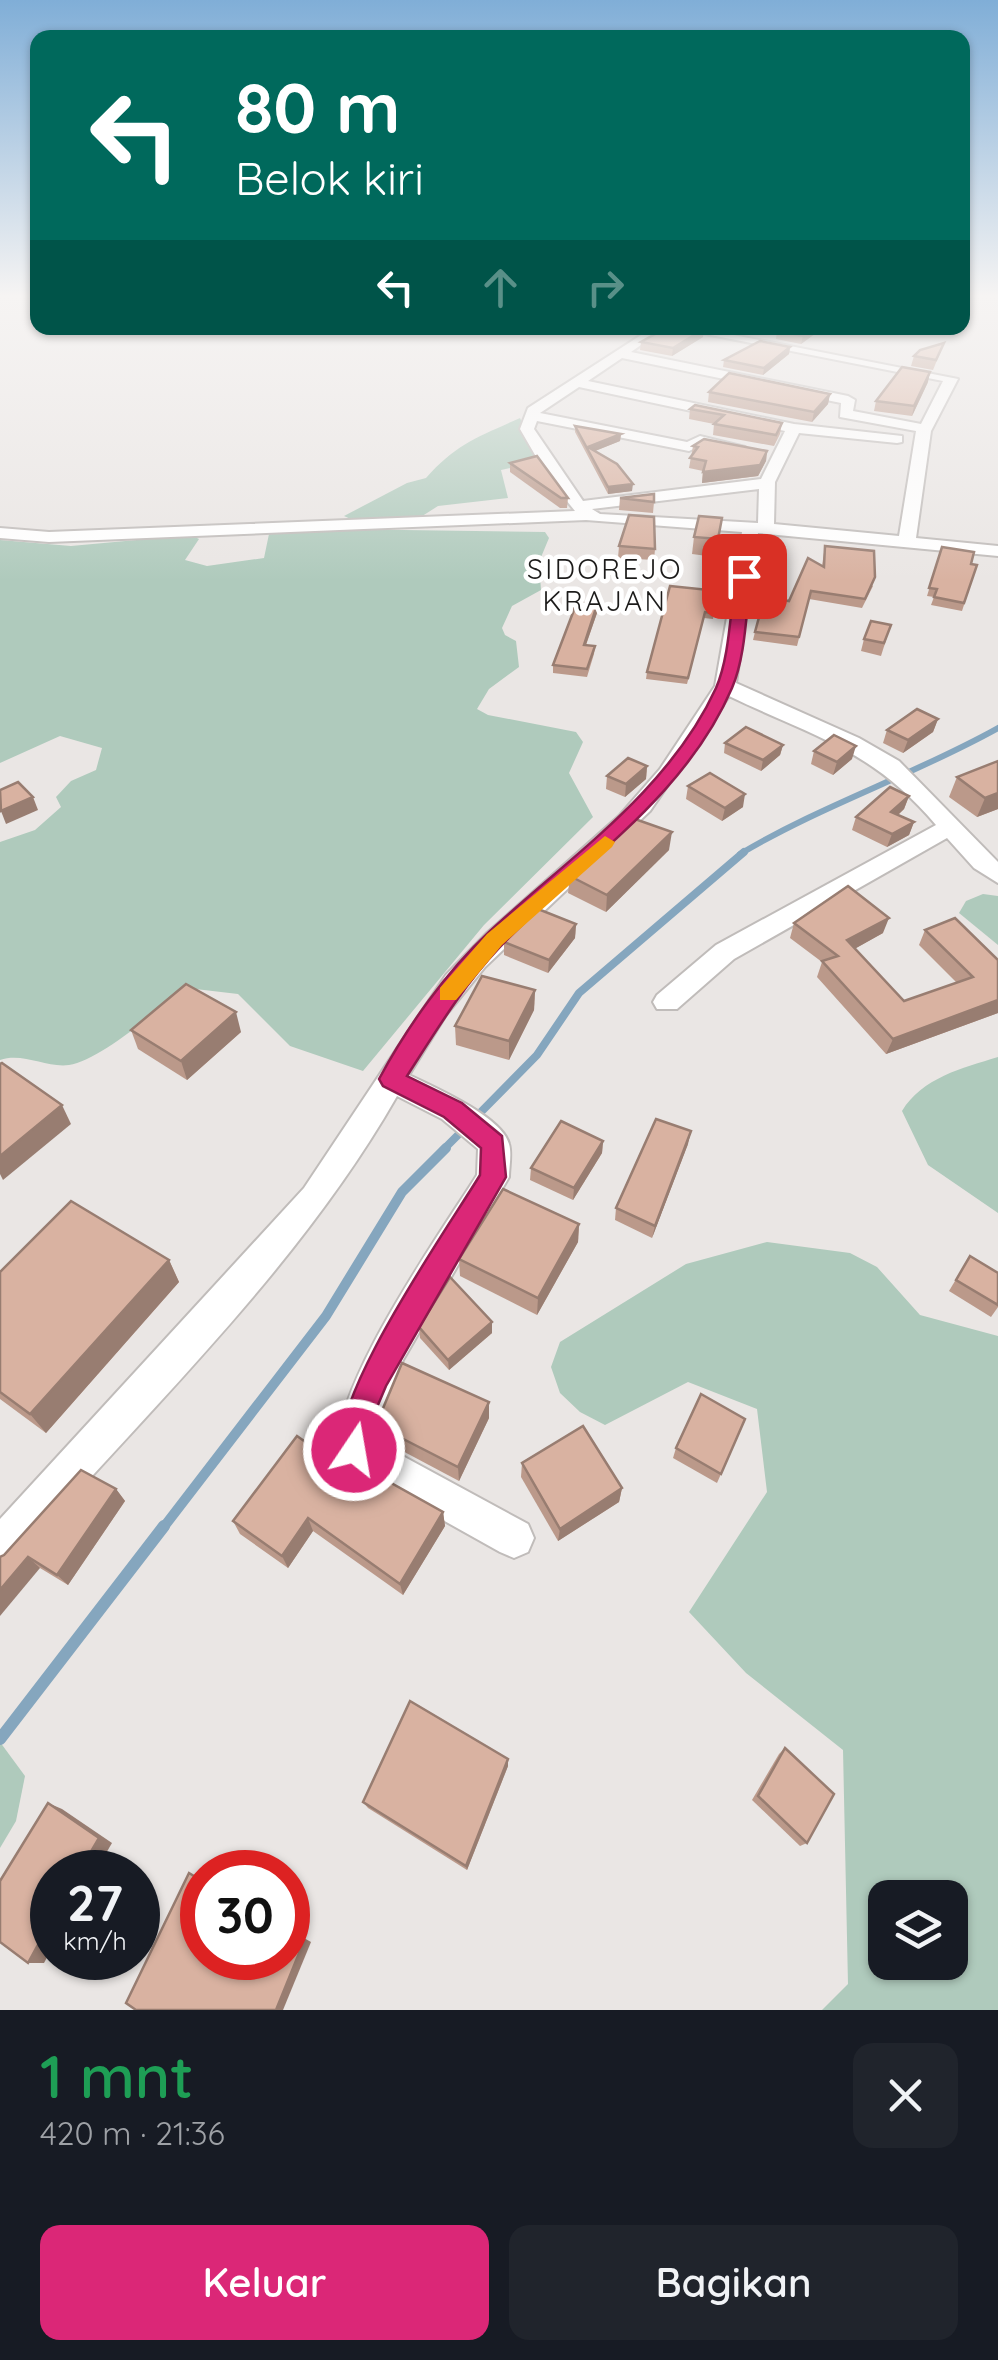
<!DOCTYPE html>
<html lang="id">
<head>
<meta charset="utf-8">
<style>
	:root { --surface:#171b24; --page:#20242c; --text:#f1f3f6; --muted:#9ea1a6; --accent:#db2777 }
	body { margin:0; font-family:Quicksand,sans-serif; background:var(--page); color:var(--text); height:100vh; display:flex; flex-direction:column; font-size:38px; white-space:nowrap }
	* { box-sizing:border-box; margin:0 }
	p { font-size:32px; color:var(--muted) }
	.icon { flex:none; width:55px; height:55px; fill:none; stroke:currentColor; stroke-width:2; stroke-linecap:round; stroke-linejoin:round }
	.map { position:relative; height:2010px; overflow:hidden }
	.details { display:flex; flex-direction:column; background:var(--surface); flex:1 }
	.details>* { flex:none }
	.top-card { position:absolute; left:30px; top:30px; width:940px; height:305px; border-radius:20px; box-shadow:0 2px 8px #0004; background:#00695c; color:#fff; overflow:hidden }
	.fabs { position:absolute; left:868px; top:1880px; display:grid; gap:20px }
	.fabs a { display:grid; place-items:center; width:100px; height:100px; border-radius:20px; background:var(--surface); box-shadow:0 2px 8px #0004; font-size:50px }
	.speed { position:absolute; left:30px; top:1850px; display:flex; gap:20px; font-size:50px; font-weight:700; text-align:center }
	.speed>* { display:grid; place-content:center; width:130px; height:130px; border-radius:50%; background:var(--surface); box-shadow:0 2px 8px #0004; line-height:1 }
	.speed small { font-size:25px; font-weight:400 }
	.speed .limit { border:15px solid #d22; background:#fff; color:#111 }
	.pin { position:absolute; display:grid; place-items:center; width:85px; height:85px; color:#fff; margin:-42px; border-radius:20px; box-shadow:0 5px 15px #0006 }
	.me { position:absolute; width:110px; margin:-55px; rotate:12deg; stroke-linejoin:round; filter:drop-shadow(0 0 8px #0008) }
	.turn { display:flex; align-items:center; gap:35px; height:210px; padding:0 40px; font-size:45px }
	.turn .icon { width:130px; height:130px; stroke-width:2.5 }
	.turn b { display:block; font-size:70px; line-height:85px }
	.lanes { display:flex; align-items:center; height:95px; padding:0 40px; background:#0003; justify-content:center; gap:50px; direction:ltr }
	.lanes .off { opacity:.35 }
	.round { display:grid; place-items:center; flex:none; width:105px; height:105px; border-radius:20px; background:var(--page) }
	.head { display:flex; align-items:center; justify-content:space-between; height:170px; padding:0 40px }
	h1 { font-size:60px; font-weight:600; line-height:75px; color:#1e9e55 }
	.primary-button { display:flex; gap:20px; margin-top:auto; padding:20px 40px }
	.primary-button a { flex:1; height:115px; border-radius:20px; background:var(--accent); color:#fff; font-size:40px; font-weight:600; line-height:115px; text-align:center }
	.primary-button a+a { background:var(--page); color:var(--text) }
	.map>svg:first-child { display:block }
	.green { fill:#afcabc; fill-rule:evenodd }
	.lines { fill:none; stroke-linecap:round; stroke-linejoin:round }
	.stream-far3 { stroke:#85a6be; stroke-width:6 }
	.stream-far2 { stroke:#85a6be; stroke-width:8 }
	.stream-far1 { stroke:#85a6be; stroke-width:10 }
	.stream { stroke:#85a6be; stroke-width:12 }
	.street-casing { stroke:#c0bcba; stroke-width:4 }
	.street { fill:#fff; fill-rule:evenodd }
	.wall { fill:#bb998a }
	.shaded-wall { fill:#987d71 }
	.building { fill:#d9b2a1; stroke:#987d71; stroke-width:2.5 }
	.route { fill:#db2777; stroke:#8e194d; stroke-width:2.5 }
	.slow { fill:#f59e0b }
	.labels { text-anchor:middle; stroke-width:9; stroke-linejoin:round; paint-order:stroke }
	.far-quarter-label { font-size:28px; letter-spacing:2.5px; fill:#1c1b1a; stroke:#fff }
</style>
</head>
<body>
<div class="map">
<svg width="998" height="2010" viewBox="0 0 998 2010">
	<rect width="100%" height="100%" fill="#eae6e4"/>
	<g class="green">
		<path d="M520,418L539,462L501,470L508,498L438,506L416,520L357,522L344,516L407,483L426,478C456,444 478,437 520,418Z"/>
		<path d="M333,529L545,532L549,538L539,562L541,590L512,606L502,628L505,635L516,641L519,667L489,689L477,709L488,715L576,732L583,742L569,773L593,817L484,925L363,1071L290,1046L238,994L187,988C159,1008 100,1061 69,1065C46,1068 23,1052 0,1060V842L35,830L61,807L56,797L71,781L96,770L102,748L60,736L0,763V540L71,546L191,535L199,539L185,560L207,566L264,558L269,534Z"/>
		<polygon points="983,894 998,896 998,945 959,913 966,901"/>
		<path d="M998,1057V1213L928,1165L902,1111C922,1078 962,1068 998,1057Z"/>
		<path d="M767,1242L850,1253L877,1267L920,1315L998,1336V2010H822L848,1984L843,1750L746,1673L689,1612L767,1492L757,1409L688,1382L605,1425L580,1412L560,1393L551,1367L560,1342L686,1264ZM885,1898H950V1962H885Z"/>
		<polygon points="0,1742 25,1776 16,1821 0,1848"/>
	</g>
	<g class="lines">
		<path class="stream-far3" d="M740,854C822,805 914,775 998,728"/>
		<g class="stream-far2">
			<polyline points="476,1117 537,1055 579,993 744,852"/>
			<polyline points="443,1150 466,1127"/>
		</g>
		<polyline class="stream-far1" points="163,1528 326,1316 402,1192 446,1148"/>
		<polyline class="stream" points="0,1739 164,1526"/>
		<defs>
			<path id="street" d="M652,328H665L631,352L848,396L855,400L853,411L921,424L943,381L675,328H698L958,379L931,431L916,538L998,546V556L758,533L736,683L859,738L899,761L998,862V883L974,868L947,838L734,959L677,1009H657L653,1002L657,995L716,945L936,825C872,749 814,737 729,696L650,811L485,967L446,1015L409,1075C432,1086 503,1117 509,1144C512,1154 509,1167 509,1177L403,1360L375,1441L528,1524L534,1538L528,1552L514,1558L500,1552L341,1463C317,1406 444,1228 477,1175L478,1149L442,1119L397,1096C297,1271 146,1411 14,1563L0,1569V1519L304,1188L446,975L487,933L619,816L660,769L715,686L742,532L586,520L49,542L0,538V528L49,532L575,511L549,479L520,429L528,408ZM622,358L841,403L840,417L916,431L899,536L774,524L775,482L799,433L897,443L902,442V436L794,424L588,381ZM579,387L785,431L761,479L583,501L534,429L537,421L689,451L702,445L738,451L745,447L700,436L687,442L540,413ZM759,489L758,523L600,514L592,509Z"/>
		</defs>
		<use href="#street" class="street-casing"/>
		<use href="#street" class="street"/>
	</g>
	<g class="wall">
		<polygon points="704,328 758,328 749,334"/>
		<polygon points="823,328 801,344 776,339 777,331"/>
		<polygon points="703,337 672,356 640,350 641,342"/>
		<polygon points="944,343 933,370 911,366 914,356"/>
		<polygon points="790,347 789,354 763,375 723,367 724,360"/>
		<polygon points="928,382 912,416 874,411 876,401"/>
		<polygon points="709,392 830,394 828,404 812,422 708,402"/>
		<polygon points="690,409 782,423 780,434 774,446 713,435 714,424 689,419"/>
		<polygon points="575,426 621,434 620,441 595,451 632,491 608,494 575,432"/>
		<polygon points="693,446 767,451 766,461 758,476 702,483 703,471 689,468"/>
		<polygon points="510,463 568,498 567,508 560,508 510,472"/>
		<polygon points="620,498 654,502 653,513 619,510"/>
		<polygon points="722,518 715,557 692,554 694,537"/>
		<polygon points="619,546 655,549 654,560 618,558"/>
		<polygon points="825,546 873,586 862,608 809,599 797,646 753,640 755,632 767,611 789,601 822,566"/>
		<polygon points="942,547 971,564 977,565 962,611 931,605 934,597 927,596"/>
		<polygon points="719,591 713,619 704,618 687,684 646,679 647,672"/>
		<polygon points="597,605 597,613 586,645 595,646 594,654 587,677 553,673 553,665"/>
		<polygon points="887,637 881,656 861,651 864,639"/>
		<polygon points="938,719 933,732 903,753 883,743 887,730"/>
		<polygon points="725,743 783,745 780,755 761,771 724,753"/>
		<polygon points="814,751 852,759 833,775 811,764"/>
		<polygon points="998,761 998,809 977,817 949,797 957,777"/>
		<polygon points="647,766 646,779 625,797 606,789 607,776"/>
		<polygon points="688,786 743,807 722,821 686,799"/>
		<polygon points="909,796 904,809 898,815 914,822 909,835 887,847 852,830 856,817"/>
		<polygon points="669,850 606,912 568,893 570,876"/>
		<polygon points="794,923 883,933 854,949 904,1001 957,983 919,945 925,930 998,960 998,1013 886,1054 817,977 822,962 790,938"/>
		<polygon points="576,924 575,938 548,973 504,955 504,942"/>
		<polygon points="535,990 534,1010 509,1060 456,1045 455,1026"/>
		<polygon points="131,1030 241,1032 187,1080 138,1049"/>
		<polygon points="603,1141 602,1153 573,1200 530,1180 531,1168"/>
		<polygon points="688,1144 652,1238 615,1220 616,1208"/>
		<polygon points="579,1224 578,1242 537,1315 460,1276 459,1259"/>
		<polygon points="970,1256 998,1273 998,1307 991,1317 949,1291"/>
		<polygon points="169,1260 179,1282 46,1433 0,1399 0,1272"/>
		<polygon points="492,1322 492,1333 449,1370 420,1338 419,1327"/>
		<polygon points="489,1418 459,1481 380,1439 376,1425"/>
		<polygon points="745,1419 717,1483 673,1458 676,1448"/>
		<polygon points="522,1463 622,1488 619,1502 558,1541 521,1477"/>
		<polygon points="351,1474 443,1512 445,1526 403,1595 313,1531 288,1568 240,1534 233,1521"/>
		<polygon points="116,1489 125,1501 68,1585 40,1568 0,1557"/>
		<polygon points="785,1748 807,1843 800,1846 752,1800 779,1754"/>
		<polygon points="508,1766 467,1870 368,1808 363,1802"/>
	</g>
	<g class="shaded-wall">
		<polygon points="814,328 823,328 801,344 803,336"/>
		<polygon points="704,329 703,337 672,356 673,348"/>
		<polygon points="790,347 789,354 763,375 764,368"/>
		<polygon points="930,372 928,382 912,416 914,406"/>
		<polygon points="830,394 828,404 812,422 814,412"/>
		<polygon points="621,434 620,441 590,453 588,447"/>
		<polygon points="767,451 766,461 758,476 702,483 703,472"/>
		<polygon points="633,484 632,491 608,494 608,487"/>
		<polygon points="597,605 597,613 583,653 584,645"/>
		<polygon points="938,719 933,732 903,753 908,740"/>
		<polygon points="783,745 780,755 761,771 763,760"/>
		<polygon points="856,746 852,759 833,775 837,762"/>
		<polygon points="647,766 646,779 625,797 626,784"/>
		<polygon points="998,793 998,809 977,817 985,798"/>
		<polygon points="745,794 743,807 722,821 725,808"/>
		<polygon points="909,796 904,809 887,825 891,812"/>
		<polygon points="33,797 38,810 6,824 1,811"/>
		<polygon points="914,822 909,835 887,847 892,834"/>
		<polygon points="672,832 669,850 606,912 607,895"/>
		<polygon points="889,918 883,933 842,956 847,940"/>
		<polygon points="576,924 575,938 548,973 549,960"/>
		<polygon points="535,990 534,1010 509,1060 509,1041"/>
		<polygon points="998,1000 998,1013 886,1054 893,1039"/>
		<polygon points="236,1012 241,1032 187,1080 181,1061"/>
		<polygon points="62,1105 71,1124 3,1180 0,1174 0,1156"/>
		<polygon points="691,1131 688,1144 652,1238 655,1226"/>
		<polygon points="603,1141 602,1153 573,1200 574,1188"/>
		<polygon points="579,1224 578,1242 537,1315 538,1298"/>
		<polygon points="169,1260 179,1282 46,1433 30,1414"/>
		<polygon points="492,1322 492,1333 449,1370 448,1360"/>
		<polygon points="489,1402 489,1418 459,1481 458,1467"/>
		<polygon points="622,1488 619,1502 558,1541 560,1529"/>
		<polygon points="116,1489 125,1501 68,1585 57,1575"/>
		<polygon points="443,1512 445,1526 403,1595 400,1584"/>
		<polygon points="308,1518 313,1531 288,1568 282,1556"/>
		<polygon points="28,1557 40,1568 0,1616 0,1590"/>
		<polygon points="508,1759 508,1766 467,1870 466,1866"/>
		<polygon points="48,1803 62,1809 112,1843 95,1872 79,1872"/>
		<polygon points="52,1919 52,1948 44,1963 28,1963"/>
		<polygon points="288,1929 311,1942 283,2010 276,2010"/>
	</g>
	<g class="building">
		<polygon points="666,328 695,328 704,329 673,348 641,342"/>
		<polygon points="785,328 814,328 803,336 777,331"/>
		<polygon points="760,341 790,347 764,368 724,360"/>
		<polygon points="944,343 936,360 914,356 920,350"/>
		<polygon points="902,367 930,372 914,406 876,401"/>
		<polygon points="729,373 830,394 814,412 709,392"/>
		<polygon points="695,405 782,423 776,435 714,424 724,415 690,409"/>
		<polygon points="575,426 621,434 588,447 617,464 633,484 608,487"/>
		<polygon points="704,439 767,451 760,465 703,472 706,461 690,458 698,447 693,446"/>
		<polygon points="537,456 568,498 561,498 510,463"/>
		<polygon points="654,494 654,502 620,498"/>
		<polygon points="629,515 654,517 655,549 619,546"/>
		<polygon points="699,516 722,518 718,539 694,537"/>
		<polygon points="825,546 874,551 875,577 865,599 811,591 799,637 755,632 761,610 767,611 770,598 789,601 808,558 824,567"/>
		<polygon points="942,547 974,552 971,564 977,565 964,603 934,597 937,589 929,588"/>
		<polygon points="670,586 719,591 714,613 705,612 688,678 647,672"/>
		<polygon points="577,602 597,605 584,645 595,646 587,669 553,665"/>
		<polygon points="871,621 891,625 884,643 864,639"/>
		<polygon points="917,709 938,719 908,740 887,730"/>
		<polygon points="746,727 783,745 763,760 725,743"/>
		<polygon points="834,735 856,746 837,762 814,751"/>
		<polygon points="628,758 647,766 626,784 607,776"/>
		<polygon points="998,761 998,793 985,798 957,777"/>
		<polygon points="710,773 745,794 725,808 688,786"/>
		<polygon points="18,782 33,797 1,811 0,790"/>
		<polygon points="890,787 909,796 891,812 914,822 892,834 856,817"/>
		<polygon points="632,818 672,832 607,895 570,876"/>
		<polygon points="848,886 889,918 847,940 904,1001 973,977 925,930 955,918 998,960 998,1000 893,1039 822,961 838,956 794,923"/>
		<polygon points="538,909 576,924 549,960 504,942"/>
		<polygon points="482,976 535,990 509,1041 455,1026"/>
		<polygon points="186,984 236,1012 181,1061 131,1030"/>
		<polygon points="2,1063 62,1105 0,1156 0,1064"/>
		<polygon points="656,1119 691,1131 655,1226 616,1208"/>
		<polygon points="561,1121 603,1141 574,1188 531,1168"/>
		<polygon points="503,1189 579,1224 538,1298 459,1259"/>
		<polygon points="71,1201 169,1260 30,1414 0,1392 0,1272"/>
		<polygon points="970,1256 998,1273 998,1305 956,1280"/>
		<polygon points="450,1277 492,1322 448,1360 419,1327"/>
		<polygon points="402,1363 489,1402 458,1467 376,1425"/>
		<polygon points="701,1394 745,1419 721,1474 676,1448"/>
		<polygon points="583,1426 622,1488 560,1529 522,1463"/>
		<polygon points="297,1436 351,1474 357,1464 443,1512 400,1584 308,1518 282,1556 233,1521"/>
		<polygon points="81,1470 116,1489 57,1575 28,1557 0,1590 0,1557 4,1555"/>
		<polygon points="410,1701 508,1759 466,1866 363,1802"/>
		<polygon points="785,1748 834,1794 807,1843 758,1796"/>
		<polygon points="48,1803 99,1838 79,1872 52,1872 52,1919 28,1963 0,1942 0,1881"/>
		<polygon points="189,1873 202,1881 202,1958 288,1958 288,1931 304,1941 276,2010 136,2010 126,2003"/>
	</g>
	<linearGradient id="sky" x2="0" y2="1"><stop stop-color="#80aed7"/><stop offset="0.51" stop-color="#f6f4f3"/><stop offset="1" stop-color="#f6f4f3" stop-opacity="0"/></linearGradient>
	<rect width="998" height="581" fill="url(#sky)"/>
	<path class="route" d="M744,571L751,576C746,610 746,656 732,688C685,798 580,863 500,947C463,986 436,1031 407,1076L462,1103L502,1136L506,1177L386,1386L372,1419L365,1461L354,1466L343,1461C321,1408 448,1228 480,1175L481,1148L444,1117L383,1086L379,1079C407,1027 446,972 489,932C568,858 669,791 716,688C730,656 730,610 736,576Z"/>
	<polygon class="slow" points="605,836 615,842 612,847 502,945 456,1000 440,1000 440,988 487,934"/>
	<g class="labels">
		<g class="far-quarter-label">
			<text x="605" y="579">SIDOREJO<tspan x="605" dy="32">KRAJAN</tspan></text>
		</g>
	</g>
</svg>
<div class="fabs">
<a><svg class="icon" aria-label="layers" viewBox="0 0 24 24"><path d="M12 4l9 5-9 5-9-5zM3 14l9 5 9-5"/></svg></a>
</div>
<div class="speed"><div>27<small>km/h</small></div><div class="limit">30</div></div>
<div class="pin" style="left:744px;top:576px;background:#d93025"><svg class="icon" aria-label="arrive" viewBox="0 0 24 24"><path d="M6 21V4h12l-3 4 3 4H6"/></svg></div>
<svg class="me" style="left:354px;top:1450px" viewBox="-20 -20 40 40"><circle r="17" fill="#db2777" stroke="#fff" stroke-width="3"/><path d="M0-11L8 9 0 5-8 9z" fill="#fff"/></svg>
<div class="top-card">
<div class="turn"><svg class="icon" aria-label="left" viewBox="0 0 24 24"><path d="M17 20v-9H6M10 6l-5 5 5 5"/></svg><div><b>80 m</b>Belok kiri</div></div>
<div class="lanes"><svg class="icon" aria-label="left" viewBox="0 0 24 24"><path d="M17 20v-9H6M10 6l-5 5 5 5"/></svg><svg class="icon off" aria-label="ahead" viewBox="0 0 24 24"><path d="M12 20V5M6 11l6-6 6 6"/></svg><svg class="icon off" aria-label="right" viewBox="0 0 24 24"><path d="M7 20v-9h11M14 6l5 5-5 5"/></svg></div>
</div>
</div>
<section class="details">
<div class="head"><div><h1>1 mnt</h1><p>420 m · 21:36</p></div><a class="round"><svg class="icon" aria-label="close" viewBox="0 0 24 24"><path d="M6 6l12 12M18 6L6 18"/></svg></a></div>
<div class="primary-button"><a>Keluar</a><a>Bagikan</a></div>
</section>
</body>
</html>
